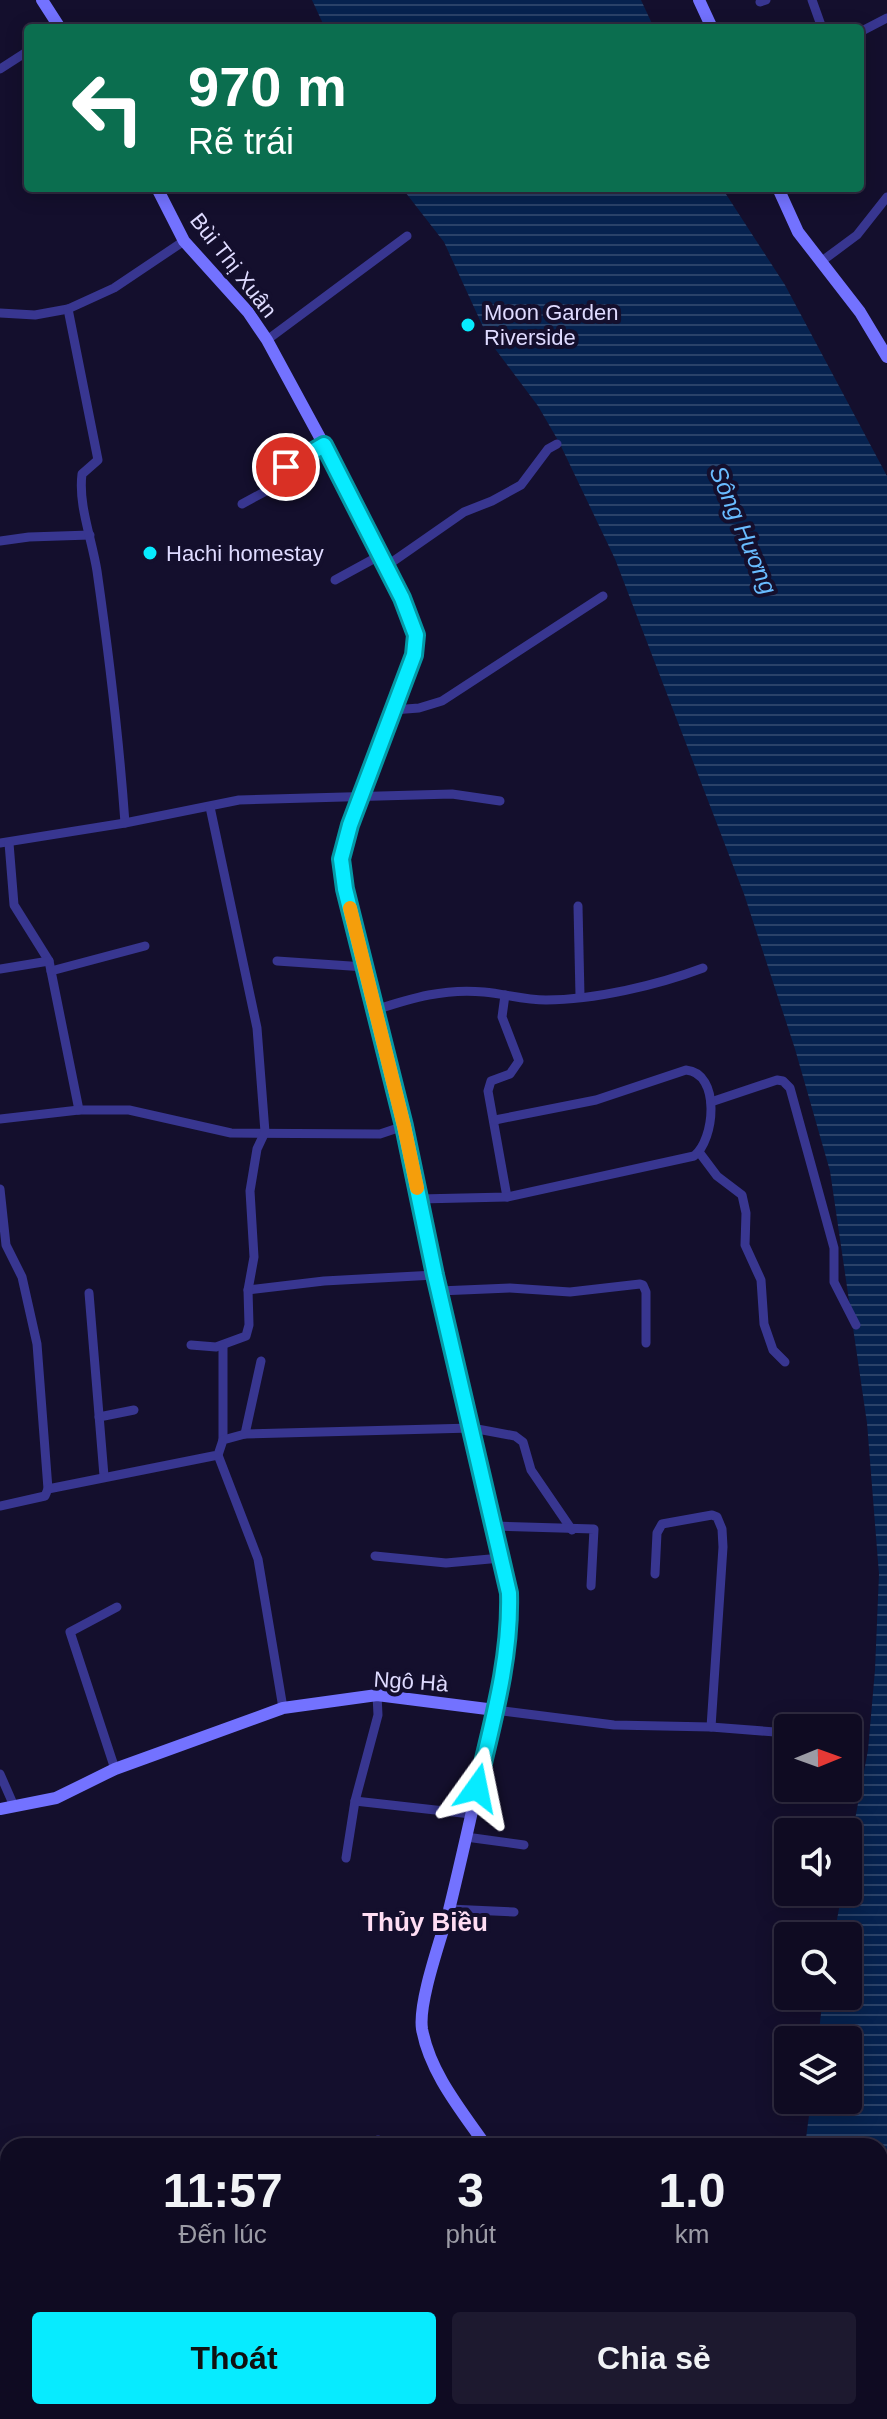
<!DOCTYPE html>
<html lang="vi">
<head>
<meta charset="utf-8">
<style>
	:root { --surface:#0f0b22; --page:#1d192f; --text:#f1f3f6; --muted:#9b9ba5; --line:#2f2b40; --accent:#07ebff }
	body { margin:0; font-family:Helvetica,sans-serif; background:var(--page); color:var(--text); height:100vh; display:flex; flex-direction:column; font-size:30px; white-space:nowrap }
	* { box-sizing:border-box; margin:0 }
	p { font-size:26px; color:var(--muted) }
	.icon { flex:none; width:44px; height:44px; fill:none; stroke:currentColor; stroke-width:2; stroke-linecap:round; stroke-linejoin:round }
	.map { position:relative; flex:1; overflow:hidden }
	.panel { position:absolute; left:0px; top:2138px; width:888px; height:282px; display:flex; flex-direction:column; background:var(--surface); border-radius:24px 24px 0 0; box-shadow:0 4px 20px #0003,0 0 0 2px var(--line) }
	.panel>* { flex:none }
	.hud { position:absolute; left:24px; top:24px; width:840px; height:168px; border-radius:8px; box-shadow:0 4px 20px #0003,0 0 0 2px var(--line); background:#0b6e4f; color:#fff; overflow:hidden }
	.needle { width:52px; rotate:89deg }
	.tools { position:absolute; left:774px; top:1714px; display:grid; gap:16px }
	.tools a { display:grid; place-items:center; width:88px; height:88px; border-radius:8px; background:var(--surface); box-shadow:0 4px 20px #0003,0 0 0 2px var(--line); font-size:40px }
	.pin { position:absolute; display:grid; place-items:center; width:68px; height:68px; color:#fff; margin:-34px; border:4px solid #fff; border-radius:50%; box-shadow:0 2px 8px #0007 }
	.me { position:absolute; width:88px; margin:-44px; rotate:12deg; stroke-linejoin:round; filter:drop-shadow(0 0 6px #0008) }
	.turn { display:flex; align-items:center; gap:28px; height:168px; padding:0 32px; font-size:36px }
	.turn .icon { width:104px; height:104px; stroke-width:2.5 }
	.turn b { display:block; font-size:56px; line-height:68px }
	.eta { display:flex; justify-content:space-evenly; align-items:center; height:136px; text-align:center }
	.eta b { font-size:48px; font-weight:600; line-height:56px }
	.primary-button { display:flex; gap:16px; margin-top:auto; padding:16px 32px }
	.primary-button a { flex:1; height:92px; border-radius:8px; background:var(--accent); color:#111; font-size:32px; font-weight:600; line-height:92px; text-align:center }
	.primary-button a+a { background:var(--page); color:var(--text) }
	.map>svg:first-child { display:block }
	.water { fill:url(#water-rules) }
	.lines { fill:none; stroke-linecap:round; stroke-linejoin:round }
	.street { stroke:#383690; stroke-width:9 }
	.secondary { stroke:#7372ff; stroke-width:12 }
	.route-casing { stroke:#0599a6; stroke-width:20 }
	.route { stroke:#07ebff; stroke-width:14 }
	.slow { stroke:#f59e0b; stroke-width:14 }
	.poi-dot { fill:#07ebff; stroke:#140f2d; stroke-width:3 }
	.labels { text-anchor:middle; stroke-width:8; stroke-linejoin:round; paint-order:stroke }
	.street-label { font-size:22px; fill:#dfdbff; stroke:#140f2d }
	.poi-label { font-size:22px; fill:#dfdbff; stroke:#140f2d; text-anchor:start }
	.water-label { font-size:24px; font-style:italic; fill:#69bcff; stroke:#140f2d }
	.quarter-label { font-size:26px; font-weight:bold; fill:#ffddf3; stroke:#140f2d }
</style>
</head>
<body>
<div class="map">
<svg width="887" height="2419" viewBox="0 0 887 2419">
	<defs>
		<pattern id="water-rules" width="6" height="5" patternUnits="userSpaceOnUse" patternTransform="scale(2)"><rect width="6" height="5" fill="#06224f"/><path d="M0 2.5h6" fill="none" stroke="#2a4269"/></pattern>
	</defs>
	<rect width="100%" height="100%" fill="#140f2d"/>
	<g class="water">
		<polygon points="312,0 641,0 654,28 325,28"/>
		<polygon points="402,188 722,188 785,285 887,476 887,2419 790,2419 789,2412 880,2412 880,2146 805,2146 811,2100 848,2100 848,2040 818,2040 823,1996 848,1996 848,1936 834,1936 842,1892 848,1892 848,1857 868,1750 875,1670 879,1574 867,1423 830,1171 795,1049 744,894 615,559 559,442 538,406 490,342 444,242"/>
	</g>
	<g class="lines">
		<g class="street">
			<polyline points="812,0 822,28"/>
			<polyline points="760,2 766,0"/>
			<polyline points="860,32 887,18"/>
			<polyline points="0,69 28,51"/>
			<polyline points="822,261 857,235 887,197"/>
			<polyline points="0,313 35,315 68,309"/>
			<polyline points="267,340 407,236"/>
			<polyline points="242,504 266,491 286,467 324,445"/>
			<polyline points="0,541 29,537 90,535"/>
			<polyline points="385,567 464,512 492,501 521,485 548,449 557,444"/>
			<polyline points="335,580 379,556"/>
			<polyline points="393,710 419,708 442,701 603,596"/>
			<path d="M125,823C119,738 109,655 97,571C92,539 78,505 82,474L98,460L68,309L114,288L184,241"/>
			<polyline points="0,843 125,823 239,800 452,794 500,801"/>
			<polyline points="9,843 14,905 49,961 79,1110 129,1110 231,1133 380,1134 404,1126"/>
			<polyline points="578,906 580,996"/>
			<polyline points="277,961 365,967"/>
			<polyline points="0,969 49,961"/>
			<polyline points="51,971 145,946"/>
			<polyline points="505,995 502,1017 519,1061 510,1074 491,1081 488,1091 507,1197"/>
			<path d="M375,1010C412,998 445,988 484,992C505,994 525,1000 546,1000C594,1000 658,985 703,968"/>
			<polyline points="711,1102 777,1080 783,1081 790,1088 834,1248 834,1282 856,1325"/>
			<polyline points="0,1119 79,1110"/>
			<polyline points="699,1152 717,1176 742,1195 746,1213 745,1245 761,1280 764,1324 773,1350 785,1362"/>
			<polyline points="0,1189 6,1245 22,1277 37,1344 48,1489"/>
			<path d="M419,1199L507,1197L694,1156C715,1140 721,1073 686,1070L596,1100L495,1120"/>
			<polyline points="248,1290 324,1281 435,1275"/>
			<polyline points="439,1291 510,1288 570,1292 640,1284 643,1285 646,1292 646,1343"/>
			<polyline points="89,1293 104,1476"/>
			<polyline points="191,1345 216,1347 246,1336 249,1325 248,1290 254,1257 250,1191 257,1149 265,1132 257,1028 210,807"/>
			<polyline points="99,1417 134,1410"/>
			<polyline points="245,1434 261,1361"/>
			<polyline points="223,1440 223,1346"/>
			<polyline points="218,1455 258,1559 283,1708"/>
			<polyline points="0,1506 45,1496 48,1489 218,1455 223,1440 245,1434 472,1428 515,1436 523,1442 531,1470 572,1530"/>
			<polyline points="495,1526 594,1529 591,1586"/>
			<polyline points="375,1556 446,1563 501,1558"/>
			<polyline points="655,1574 657,1533 662,1524 712,1515 717,1517 722,1529 723,1547 711,1727"/>
			<polyline points="495,1710 614,1725 711,1727 788,1733"/>
			<polyline points="115,1769 70,1632 117,1607"/>
			<polyline points="0,1774 14,1806"/>
			<polyline points="355,1801 471,1814"/>
			<polyline points="466,1837 524,1845"/>
			<polyline points="346,1858 355,1801 378,1715 377,1695"/>
			<polyline points="449,1909 514,1912"/>
			<polyline points="378,2140 378,2146"/>
			<polyline points="0,2263 8,2262"/>
		</g>
		<g class="secondary">
			<polyline points="42,0 60,28"/>
			<polyline points="699,0 712,28"/>
			<path d="M157,188L184,241L248,312L267,340L324,445L402,598L416,635L414,655L350,825L341,859L345,889L404,1126L435,1275L509,1593C511,1646 498,1697 486,1749C474,1803 462,1857 449,1910C441,1939 418,2002 422,2029C430,2073 461,2110 486,2146"/>
			<polyline points="778,188 798,232 860,312 887,357"/>
			<polyline points="0,1809 56,1798 115,1769 283,1708 377,1695 495,1710"/>
			<polyline points="633,2412 637,2419"/>
		</g>
	</g>
	<g class="lines">
		<defs>
			<path id="route" d="M286,467L324,445L402,598L416,635L414,655L350,825L341,859L345,889L404,1126L435,1275L509,1593C511,1659 492,1724 477,1788"/>
		</defs>
		<use href="#route" class="route-casing"/>
		<use href="#route" class="route"/>
		<polyline class="slow" points="350,908 404,1126 417,1188"/>
	</g>
	<g class="poi-dot">
		<circle cx="468" cy="325" r="8"/>
		<circle cx="150" cy="553" r="8"/>
	</g>
	<g class="labels">
		<g class="street-label">
			<text transform="translate(234 265) rotate(52)" y="8">Bùi Thị Xuân</text>
			<text transform="translate(411 1681) rotate(4)" y="8">Ngô Hà</text>
		</g>
		<g class="poi-label">
			<text x="484" y="320">Moon Garden<tspan x="484" dy="25">Riverside</tspan></text>
			<text x="166" y="561">Hachi homestay</text>
		</g>
		<g class="water-label">
			<text transform="translate(743 530) rotate(67)" y="8">Sông Hương</text>
		</g>
		<g class="quarter-label">
			<text x="425" y="1931">Thủy Biều</text>
		</g>
	</g>
</svg>
<div class="tools">
<a><svg class="needle" viewBox="-14 -14 28 28"><path d="M0-13l5 13h-10z" fill="#e53935"/><path d="M0 13l5-13h-10z" fill="#9b9ba5"/></svg></a>
<a><svg class="icon" aria-label="sound" viewBox="0 0 24 24"><path d="M4 9h4l5-4v14l-5-4H4zM17 9q2 3 0 6"/></svg></a>
<a><svg class="icon" aria-label="search" viewBox="0 0 24 24"><circle cx="10" cy="10" r="6"/><path d="M15 15l6 6"/></svg></a>
<a><svg class="icon" aria-label="layers" viewBox="0 0 24 24"><path d="M12 4l9 5-9 5-9-5zM3 14l9 5 9-5"/></svg></a>
</div>
<div class="pin" style="left:286px;top:467px;background:#d93025"><svg class="icon" aria-label="arrive" viewBox="0 0 24 24"><path d="M6 21V4h12l-3 4 3 4H6"/></svg></div>
<svg class="me" style="left:477px;top:1788px" viewBox="-20 -20 40 40"><path d="M0-17L14 15 0 8-14 15z" fill="#07ebff" stroke="#fff" stroke-width="4"/></svg>
<div class="hud">
<div class="turn"><svg class="icon" aria-label="left" viewBox="0 0 24 24"><path d="M17 20v-9H6M10 6l-5 5 5 5"/></svg><div><b>970 m</b>Rẽ trái</div></div>
</div>
<section class="panel">
<div class="eta">
<div><b>11:57</b><p>Đến lúc</p></div>
<div><b>3</b><p>phút</p></div>
<div><b>1.0</b><p>km</p></div>
</div>
<div class="primary-button"><a>Thoát</a><a>Chia sẻ</a></div>
</section>
</div>
</body>
</html>
